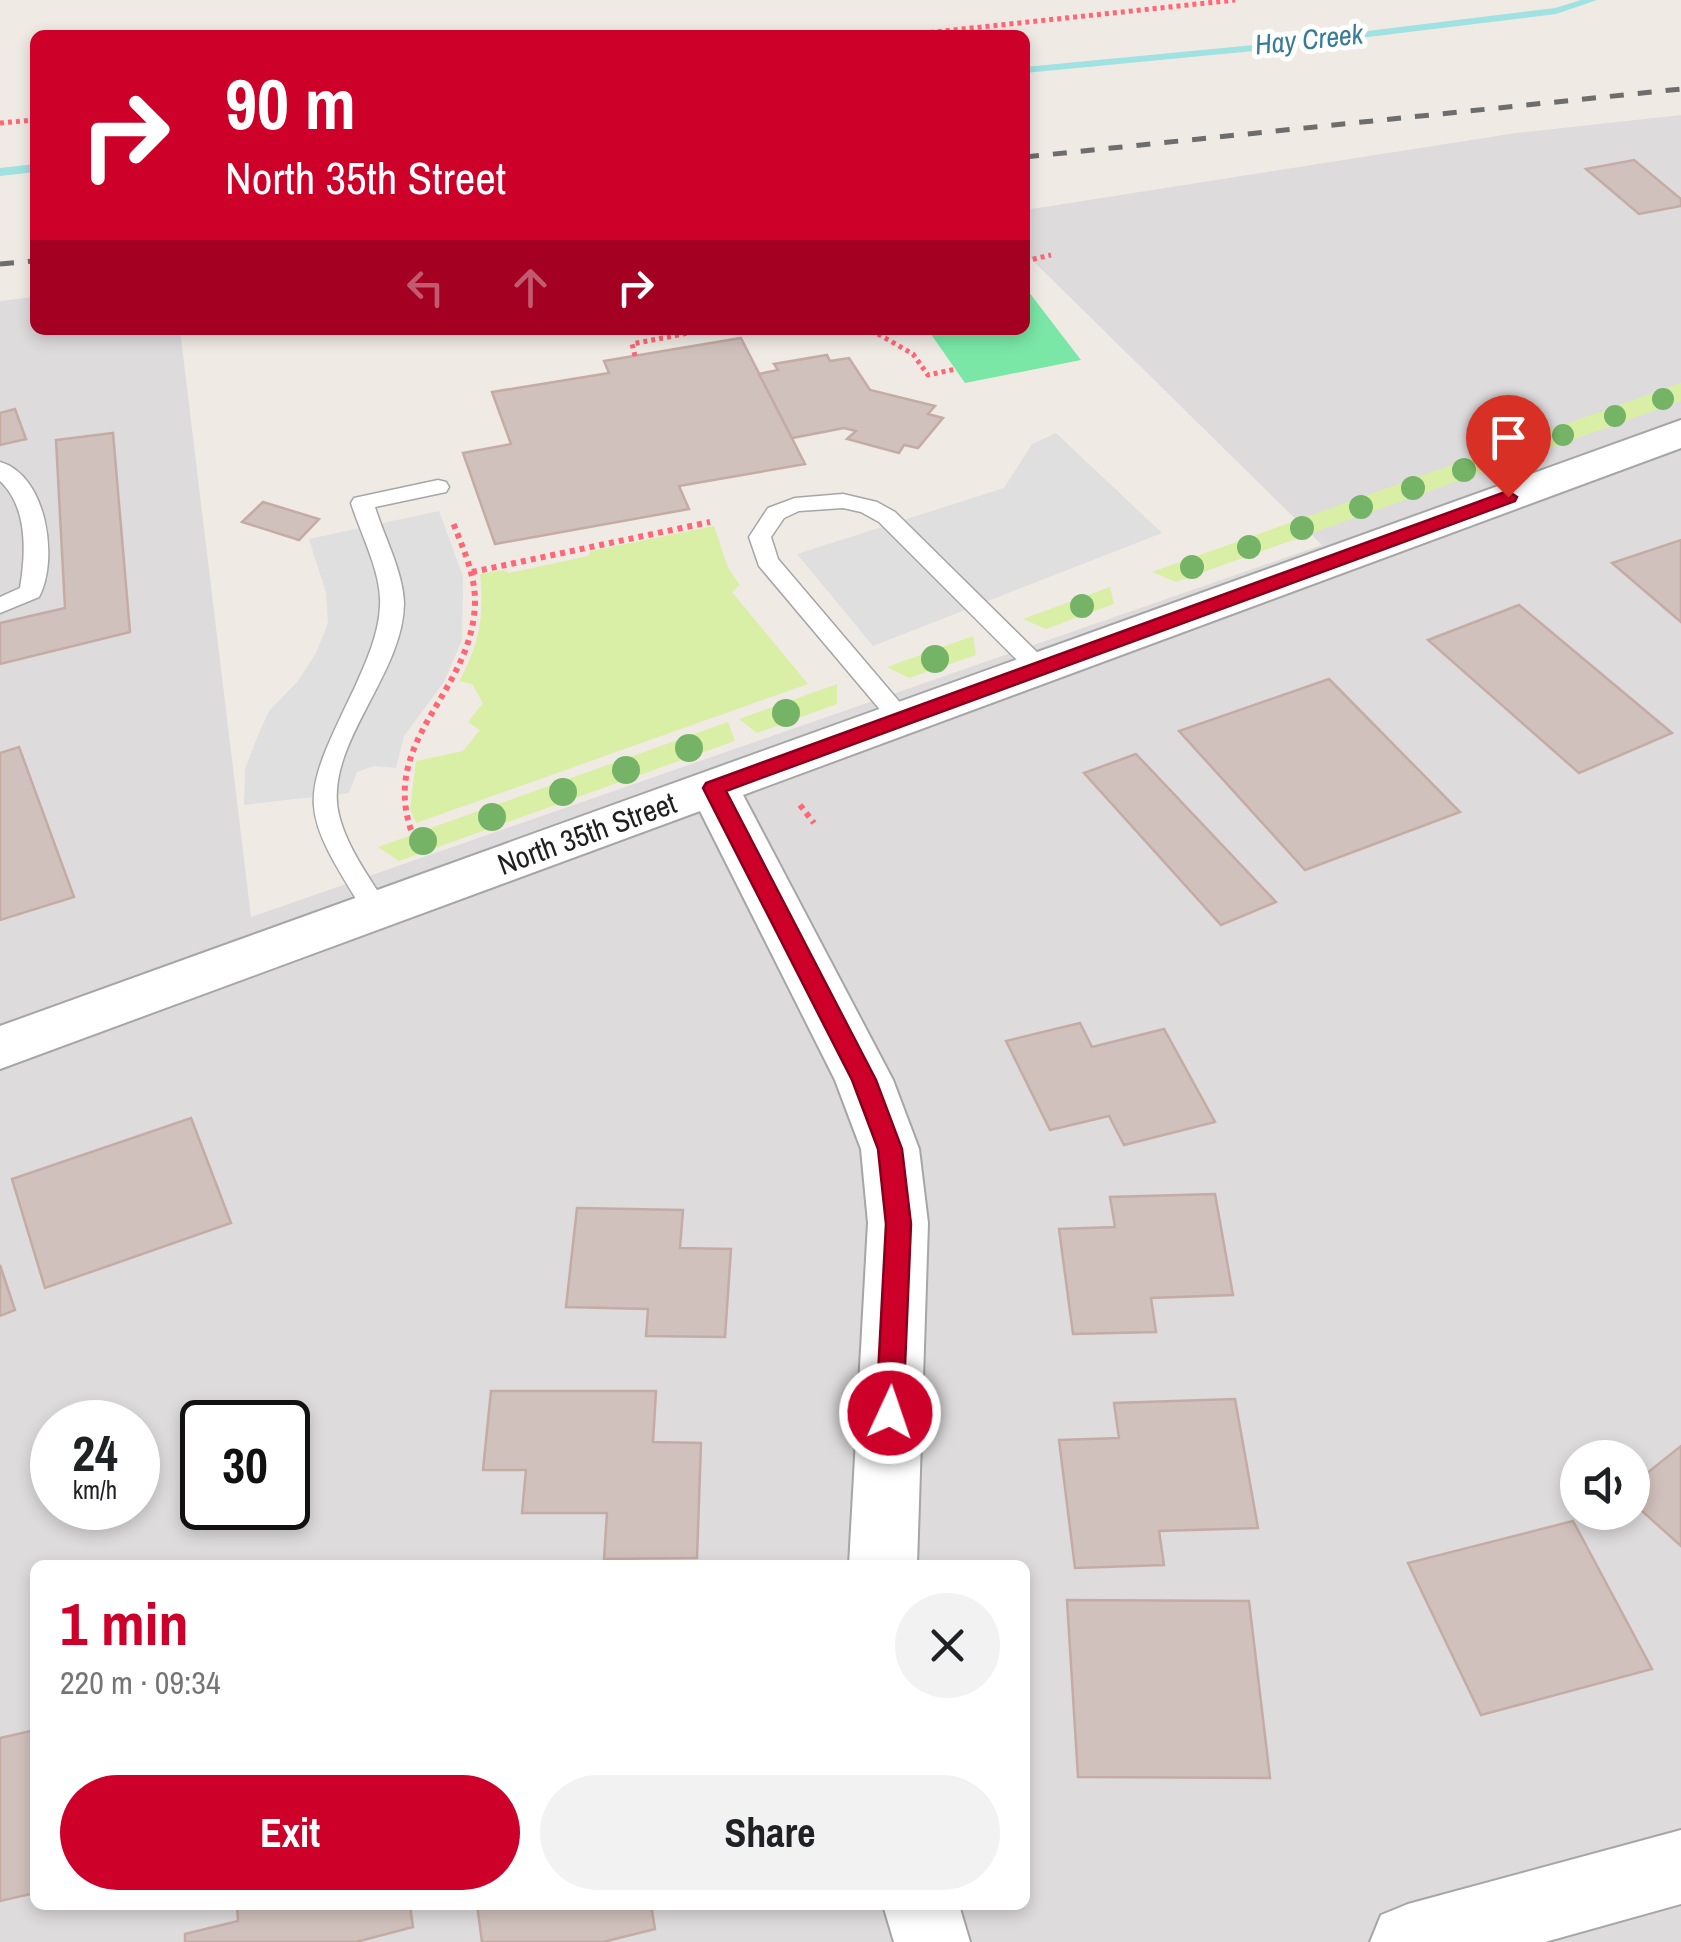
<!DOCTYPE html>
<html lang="en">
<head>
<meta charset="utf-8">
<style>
	:root { --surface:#fff; --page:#f2f2f2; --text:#202124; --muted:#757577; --accent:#cd002a }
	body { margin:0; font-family:"Archivo Narrow",sans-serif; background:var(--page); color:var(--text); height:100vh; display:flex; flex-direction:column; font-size:38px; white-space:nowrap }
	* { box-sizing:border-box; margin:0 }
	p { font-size:32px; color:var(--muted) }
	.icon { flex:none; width:55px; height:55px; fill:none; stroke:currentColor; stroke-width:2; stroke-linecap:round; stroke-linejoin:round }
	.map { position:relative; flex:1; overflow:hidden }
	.sheet { position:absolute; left:30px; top:1560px; width:1000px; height:350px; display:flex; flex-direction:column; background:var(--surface); border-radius:15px; box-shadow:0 5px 15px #0003 }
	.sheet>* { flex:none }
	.guide { position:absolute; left:30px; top:30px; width:1000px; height:305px; border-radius:15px; box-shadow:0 5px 15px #0003; background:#cd002a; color:#fff; overflow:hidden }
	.fabs { position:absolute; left:1560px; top:1440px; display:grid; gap:20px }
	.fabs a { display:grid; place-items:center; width:90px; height:90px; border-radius:50%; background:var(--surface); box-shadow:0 5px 15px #0003; font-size:50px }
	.speed { position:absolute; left:30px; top:1400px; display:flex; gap:20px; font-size:50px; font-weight:700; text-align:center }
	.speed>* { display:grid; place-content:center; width:130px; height:130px; border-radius:50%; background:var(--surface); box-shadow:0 5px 15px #0003; line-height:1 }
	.speed small { font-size:25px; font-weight:400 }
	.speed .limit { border:5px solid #111; border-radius:15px; background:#fff; color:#111 }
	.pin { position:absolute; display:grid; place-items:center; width:85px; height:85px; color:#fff; margin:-102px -42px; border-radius:50% 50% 50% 0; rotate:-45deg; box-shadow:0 0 10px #0007 }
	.pin .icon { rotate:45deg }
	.me { position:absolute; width:110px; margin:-55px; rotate:3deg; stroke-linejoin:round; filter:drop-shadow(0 0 8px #0008) }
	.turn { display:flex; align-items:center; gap:35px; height:210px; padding:0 30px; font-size:45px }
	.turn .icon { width:130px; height:130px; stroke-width:2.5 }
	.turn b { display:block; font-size:70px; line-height:85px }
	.lanes { display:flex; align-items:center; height:95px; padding:0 30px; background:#0003; justify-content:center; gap:50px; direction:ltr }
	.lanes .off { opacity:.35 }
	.round { display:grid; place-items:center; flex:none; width:105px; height:105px; border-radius:52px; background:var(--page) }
	.headline { display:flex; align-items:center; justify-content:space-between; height:170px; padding:0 30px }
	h1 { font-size:60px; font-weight:700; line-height:75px; color:var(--accent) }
	.action { display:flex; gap:20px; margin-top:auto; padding:20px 30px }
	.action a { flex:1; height:115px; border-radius:60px; background:var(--accent); color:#fff; font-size:40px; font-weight:700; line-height:115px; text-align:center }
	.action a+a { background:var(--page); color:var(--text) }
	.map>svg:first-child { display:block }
	.residential { fill:#dddbdc; fill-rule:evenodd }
	.grass { fill:#d9efa5 }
	.pitch { fill:#7ae7a7 }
	.parking { fill:#dfdfdf }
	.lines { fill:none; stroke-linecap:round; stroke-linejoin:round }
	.stream { fill:#a0e1e2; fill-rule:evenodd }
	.building { fill:#d1c1bc; stroke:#c4aca5; stroke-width:2.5 }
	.lane-casing { stroke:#a6a6a6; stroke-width:3 }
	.street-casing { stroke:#a6a6a6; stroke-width:4 }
	.path-far1 { stroke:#ff6676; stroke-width:5; stroke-dasharray:4 4; stroke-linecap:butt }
	.path { stroke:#ff6676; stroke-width:6; stroke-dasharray:5 5; stroke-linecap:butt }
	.lane { fill:#fff; fill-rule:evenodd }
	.street { fill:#fff; fill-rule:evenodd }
	.rail { stroke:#6d6d6d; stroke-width:5; stroke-dasharray:14 14; stroke-linecap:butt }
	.tree { fill:#75b467 }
	.route { fill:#cd002a; stroke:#85001b; stroke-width:2.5 }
	.labels { text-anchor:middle; stroke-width:10; stroke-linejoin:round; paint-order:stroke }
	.far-water-label { font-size:28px; font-style:italic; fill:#377b97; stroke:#fff }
	.street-label { font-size:30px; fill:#1f1f1f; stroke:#fff }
</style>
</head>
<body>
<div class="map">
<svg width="1681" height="1942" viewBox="0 0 1681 1942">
	<rect width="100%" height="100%" fill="#f0eae4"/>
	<path class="residential" d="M1681,115V1942H0V301L35,297V330H180L251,917L1322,545L1025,253V210L1516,133ZM52,1422H138V1508H52ZM202,1422H288V1508H202ZM1578,1458H1632V1512H1578ZM35,1565H1025V1905H35Z"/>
	<g class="grass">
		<polygon points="1681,383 1681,401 1176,582 1152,572"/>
		<path d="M714,526L728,568L740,585L732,592L808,684L416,823L410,809L416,761L463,751L480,730L468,722L483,703L472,684L459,681C479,647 485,613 480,574L504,570L509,573L588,556L591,551Z"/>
		<polygon points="1110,587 1114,604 1046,629 1023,619"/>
		<polygon points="973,636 976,655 909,678 887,667"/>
		<polygon points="837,684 837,704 757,733 739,719"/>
		<polygon points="728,722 735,741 399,861 378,847"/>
	</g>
	<polygon class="pitch" points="1025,287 1081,360 965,383 928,330 1025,330"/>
	<g class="parking">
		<polygon points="1056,433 1162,533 873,646 797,554 1004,488 1032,444"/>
		<polygon points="439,511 463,576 462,640 444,682 404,736 396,768 374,766 357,772 349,793 244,805 245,769 258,735 269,711 298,681 316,653 328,623 326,593 309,539"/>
	</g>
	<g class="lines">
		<g class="stream">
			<polygon points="1581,0 1597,0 1556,14 1254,51 1025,73 1025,67 1254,45 1555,8"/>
			<polygon points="35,164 35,172 0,176 0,168"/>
		</g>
	</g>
	<g class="building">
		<polygon points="1634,160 1681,199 1681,206 1639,214 1586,169"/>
		<polygon points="741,338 805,464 679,486 689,509 495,544 463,453 511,444 492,392 609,373 604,361"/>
		<polygon points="827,355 830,361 849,358 870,390 935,406 928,414 943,418 918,448 904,445 899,453 847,439 856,431 844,428 792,438 759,374 778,370 774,364"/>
		<polygon points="15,409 26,439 0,445 0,413"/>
		<polygon points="113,433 130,632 0,664 0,623 65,608 56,440"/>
		<polygon points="263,502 319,519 299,540 242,522"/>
		<polygon points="1681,540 1681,622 1612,563"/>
		<polygon points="1519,605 1672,733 1579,773 1428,640"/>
		<polygon points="1329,679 1460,812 1305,870 1179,731"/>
		<polygon points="19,747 74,897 0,920 0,753"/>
		<polygon points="1136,754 1276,902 1221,925 1084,773"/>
		<polygon points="1080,1023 1092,1047 1164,1029 1215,1122 1124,1145 1109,1116 1050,1130 1006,1041"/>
		<polygon points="191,1118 231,1223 45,1288 12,1179"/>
		<polygon points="1215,1194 1233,1295 1151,1298 1156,1332 1073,1334 1059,1229 1115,1227 1110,1197"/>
		<polygon points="577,1208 683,1210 680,1248 731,1249 725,1337 646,1336 648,1309 566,1307"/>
		<polygon points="0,1265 15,1310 0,1316"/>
		<polygon points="491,1391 656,1391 653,1442 701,1443 697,1558 604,1559 607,1513 522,1513 526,1470 483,1470"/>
		<polygon points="1235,1399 1258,1528 1159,1531 1164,1565 1075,1568 1059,1440 1119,1438 1114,1403"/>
		<polygon points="1681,1446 1681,1546 1632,1502 1632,1485"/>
		<polygon points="1573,1521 1652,1669 1481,1715 1408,1563"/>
		<polygon points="1067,1600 1249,1601 1270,1778 1078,1777"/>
		<polygon points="35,1730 35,1893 0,1901 0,1738"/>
		<polygon points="237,1905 410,1905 413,1927 356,1942 185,1942 185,1934 238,1921"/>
		<polygon points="477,1905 651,1905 655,1929 603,1942 482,1942"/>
	</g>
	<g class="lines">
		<defs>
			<g id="lane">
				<path d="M0,462C47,475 59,560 39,597L0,613V597L20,588C26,553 28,507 0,481Z"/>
				<path d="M438,480L446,482L449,487L446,492L375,507C384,537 403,571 404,603C404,675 322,747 339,815C348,851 372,880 390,911L386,918H368C298,806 298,805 355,687C366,662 379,634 380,606C382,573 361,535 351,503L354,498Z"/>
				<polygon points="843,494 877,502 895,512 1049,664 1052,669 1049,674 1031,674 879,522 861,512 843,508 799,511 784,518 771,537 778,559 914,719 911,725 893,725 759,566 749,537 768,508 795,498"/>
			</g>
			<g id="street">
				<polygon points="1681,420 1681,448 743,795 893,1080 919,1149 928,1223 917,1565 849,1565 868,1223 861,1149 835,1080 700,811 0,1069 0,1026"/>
				<polygon points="1681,1830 1681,1904 1545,1942 1370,1942 1381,1915 1408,1904"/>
				<polygon points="883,1905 959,1905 970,1942 894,1942"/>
			</g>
		</defs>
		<use href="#lane" class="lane-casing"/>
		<use href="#street" class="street-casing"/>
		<g class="path-far1">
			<polyline points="906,35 1235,0"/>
			<polyline points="0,123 35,120"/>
			<polyline points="1025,261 1051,255"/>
			<polyline points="871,330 913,354 928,375 956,369"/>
			<polyline points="635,356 632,344 704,330"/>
		</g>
		<g class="path">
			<polyline points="472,572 710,522"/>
			<polyline points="800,805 814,823"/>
			<path d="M411,830C380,737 474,692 475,601C475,573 462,546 452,520"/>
		</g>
		<use href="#lane" class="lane"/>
		<use href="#street" class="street"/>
		<g class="rail">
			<polyline points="1025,157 1681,89"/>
			<polyline points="0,264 35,261"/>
		</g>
	</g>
	<g class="tree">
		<circle cx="1663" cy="399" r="11"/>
		<circle cx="1615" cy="416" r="11"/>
		<circle cx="1563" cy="435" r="11"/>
		<circle cx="1514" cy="452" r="12"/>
		<circle cx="1464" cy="470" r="12"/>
		<circle cx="1413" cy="488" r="12"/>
		<circle cx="1361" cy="507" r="12"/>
		<circle cx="1302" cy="528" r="12"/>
		<circle cx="1249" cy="547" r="12"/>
		<circle cx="1192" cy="567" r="12"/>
		<circle cx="1082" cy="606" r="12"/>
		<circle cx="935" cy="659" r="14"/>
		<circle cx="786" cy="713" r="14"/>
		<circle cx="689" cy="748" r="14"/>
		<circle cx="626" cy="770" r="14"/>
		<circle cx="563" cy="792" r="14"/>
		<circle cx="492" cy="817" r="14"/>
		<circle cx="423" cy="841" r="14"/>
	</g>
	<polygon class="route" points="1508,491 1517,497 1515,501 726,791 876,1080 902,1149 911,1224 903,1413 899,1421 890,1425 880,1421 876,1413 886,1224 878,1149 852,1080 703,788 706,783"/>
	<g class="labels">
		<g class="far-water-label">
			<text transform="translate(1309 39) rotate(-6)" y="10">Hay Creek</text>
		</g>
		<g class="street-label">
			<text transform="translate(587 834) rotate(-20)" y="10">North 35th Street</text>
		</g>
	</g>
</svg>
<div class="fabs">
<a><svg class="icon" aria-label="sound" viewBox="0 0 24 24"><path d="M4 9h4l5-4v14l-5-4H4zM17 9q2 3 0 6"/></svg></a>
</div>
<div class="speed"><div>24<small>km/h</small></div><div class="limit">30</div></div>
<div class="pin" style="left:1508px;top:497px;background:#d93025"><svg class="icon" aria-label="arrive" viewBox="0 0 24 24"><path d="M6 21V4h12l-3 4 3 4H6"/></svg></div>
<svg class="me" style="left:890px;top:1413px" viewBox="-20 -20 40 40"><circle r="17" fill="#cd002a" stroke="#fff" stroke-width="3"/><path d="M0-11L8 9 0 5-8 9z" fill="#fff"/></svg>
<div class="guide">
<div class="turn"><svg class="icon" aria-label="right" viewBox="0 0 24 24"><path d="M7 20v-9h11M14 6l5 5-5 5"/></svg><div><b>90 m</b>North 35th Street</div></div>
<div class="lanes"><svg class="icon off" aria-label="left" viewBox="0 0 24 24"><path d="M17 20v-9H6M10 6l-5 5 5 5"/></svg><svg class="icon off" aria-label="ahead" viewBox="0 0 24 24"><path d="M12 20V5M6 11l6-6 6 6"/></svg><svg class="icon" aria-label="right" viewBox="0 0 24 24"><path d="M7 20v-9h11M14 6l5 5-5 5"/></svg></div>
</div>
<section class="sheet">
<div class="headline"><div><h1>1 min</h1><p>220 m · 09:34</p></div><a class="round"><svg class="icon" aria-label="close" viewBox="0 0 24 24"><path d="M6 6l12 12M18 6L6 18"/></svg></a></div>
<div class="action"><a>Exit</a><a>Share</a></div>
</section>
</div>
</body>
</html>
